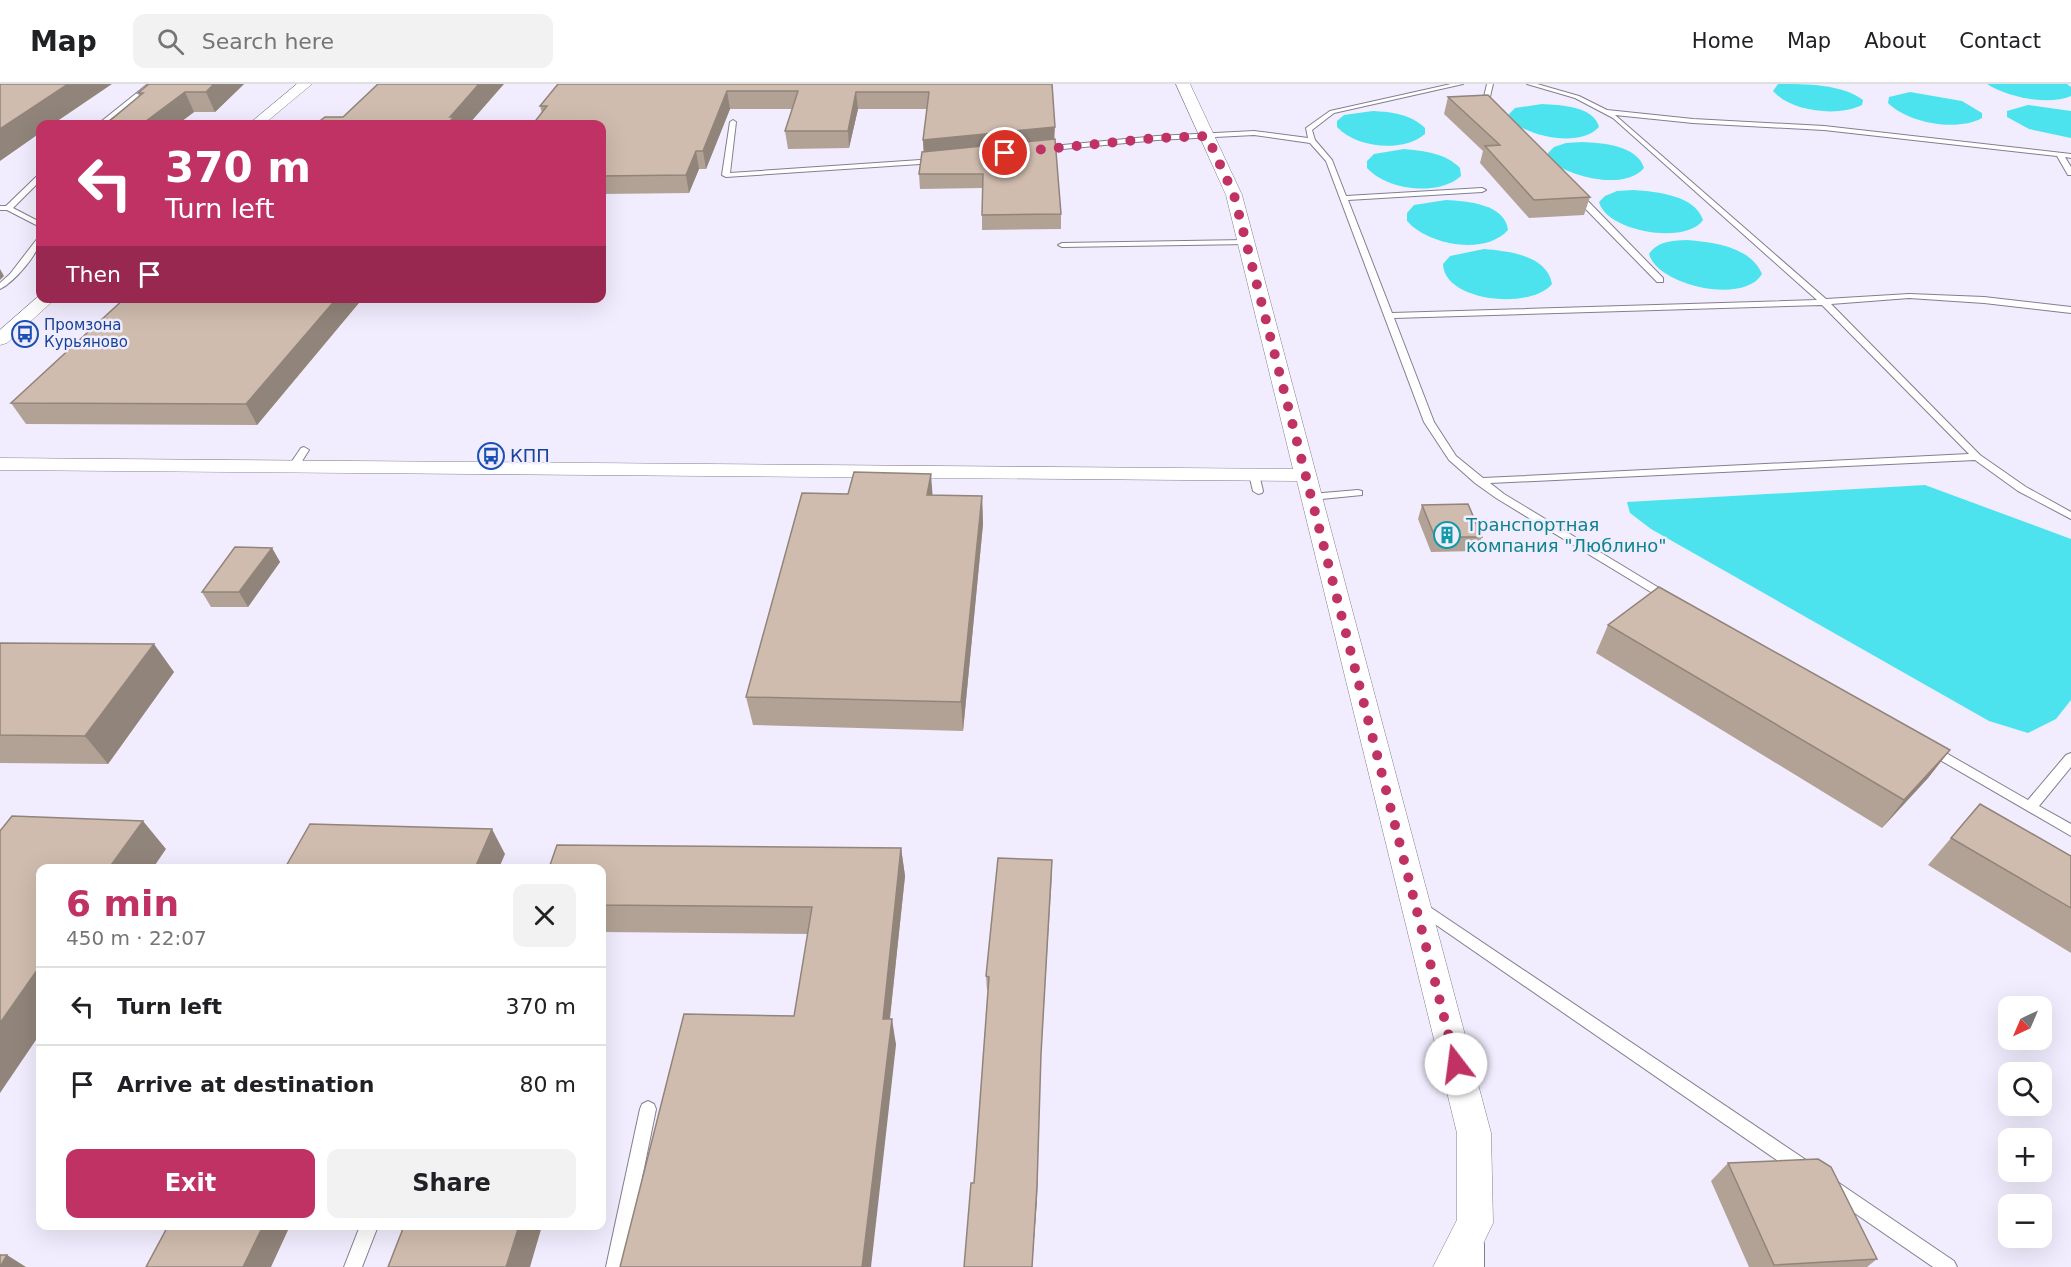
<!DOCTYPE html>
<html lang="en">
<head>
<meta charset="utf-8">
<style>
	:root { --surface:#fff; --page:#f2f2f2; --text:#202124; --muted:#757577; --line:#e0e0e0; --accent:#bf3263 }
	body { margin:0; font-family:"DejaVu Sans",sans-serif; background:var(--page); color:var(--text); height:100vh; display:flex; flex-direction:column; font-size:22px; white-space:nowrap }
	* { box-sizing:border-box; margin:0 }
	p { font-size:20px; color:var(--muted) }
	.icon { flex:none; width:33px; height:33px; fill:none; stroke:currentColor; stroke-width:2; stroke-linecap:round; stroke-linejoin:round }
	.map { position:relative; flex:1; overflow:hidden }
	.panel { position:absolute; left:36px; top:780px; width:570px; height:366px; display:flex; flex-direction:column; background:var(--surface); border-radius:12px; box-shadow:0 6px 24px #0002 }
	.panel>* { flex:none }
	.hud { position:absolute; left:36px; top:36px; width:570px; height:183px; border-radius:12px; box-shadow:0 6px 24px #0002; background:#bf3263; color:#fff; overflow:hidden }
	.needle { width:39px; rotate:224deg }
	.tools { position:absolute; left:1998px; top:912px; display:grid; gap:12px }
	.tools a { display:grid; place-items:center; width:54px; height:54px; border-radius:12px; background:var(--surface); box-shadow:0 6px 24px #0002; font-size:30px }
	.pin { position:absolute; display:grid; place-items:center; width:51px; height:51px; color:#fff; margin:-26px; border:3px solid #fff; border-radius:50%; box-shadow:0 2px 6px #0007 }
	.me { position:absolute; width:66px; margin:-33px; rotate:345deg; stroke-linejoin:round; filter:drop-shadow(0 0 4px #0008) }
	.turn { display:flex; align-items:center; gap:21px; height:126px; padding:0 30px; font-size:27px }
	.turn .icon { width:78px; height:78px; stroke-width:2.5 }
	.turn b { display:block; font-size:42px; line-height:51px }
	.then { display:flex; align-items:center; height:57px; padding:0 30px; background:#0003; gap:12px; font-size:22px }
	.round { display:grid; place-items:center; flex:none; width:63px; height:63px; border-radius:12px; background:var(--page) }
	.head { display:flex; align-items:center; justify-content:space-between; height:102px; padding:0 30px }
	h1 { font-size:36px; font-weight:700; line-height:45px; color:var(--accent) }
	.action { display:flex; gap:12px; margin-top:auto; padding:12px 30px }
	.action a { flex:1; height:69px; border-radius:12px; background:var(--accent); color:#fff; font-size:24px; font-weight:700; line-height:69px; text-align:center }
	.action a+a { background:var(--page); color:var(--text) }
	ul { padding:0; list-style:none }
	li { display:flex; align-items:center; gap:18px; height:78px; padding:0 30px; border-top:2px solid var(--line) }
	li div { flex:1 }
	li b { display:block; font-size:22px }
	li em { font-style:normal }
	header { display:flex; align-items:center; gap:36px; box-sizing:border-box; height:84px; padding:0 30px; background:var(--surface); border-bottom:2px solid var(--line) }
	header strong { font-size:28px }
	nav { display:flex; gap:33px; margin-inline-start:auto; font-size:21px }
	.search { width:420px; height:54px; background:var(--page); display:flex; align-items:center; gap:15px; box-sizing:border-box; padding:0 21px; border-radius:12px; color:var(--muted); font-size:22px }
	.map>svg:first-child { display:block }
	.water { fill:#4ce3ef }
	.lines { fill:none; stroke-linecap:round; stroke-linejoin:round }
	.lane-casing { stroke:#837e91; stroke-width:2 }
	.street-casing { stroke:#837e91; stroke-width:1 }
	.lane { fill:#fff; fill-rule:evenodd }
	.street { fill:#fff; fill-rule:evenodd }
	.wall { fill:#b2a296 }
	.shaded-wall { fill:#91847a }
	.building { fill:#cfbcae; stroke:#91847a; stroke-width:1.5 }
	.route { stroke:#bf3263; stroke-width:10; stroke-dasharray:0 18 }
	.labels { text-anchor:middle; stroke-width:5; stroke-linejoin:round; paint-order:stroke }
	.far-transit-label { font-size:15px; fill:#164399; stroke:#f1edfe; text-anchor:start }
	.transit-label { font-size:18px; fill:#164399; stroke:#f1edfe; text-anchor:start }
	.culture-label { font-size:18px; fill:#0d838f; stroke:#f1edfe; text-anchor:start }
</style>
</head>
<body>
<header>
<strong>Map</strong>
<div class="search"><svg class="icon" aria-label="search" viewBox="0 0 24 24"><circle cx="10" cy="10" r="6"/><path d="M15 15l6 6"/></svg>Search here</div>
<nav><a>Home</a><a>Map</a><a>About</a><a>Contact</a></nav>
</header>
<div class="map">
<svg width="2071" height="1183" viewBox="0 0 2071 1183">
	<rect width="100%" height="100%" fill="#f1edfe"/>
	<g class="water">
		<path d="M1778,0C1806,0 1842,0 1863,16L1862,21C1838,33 1791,28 1773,7Z"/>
		<path d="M1987,0H2067L2071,3V12C2048,22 2007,13 1987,0Z"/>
		<path d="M1910,8L1962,17L1982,29V34C1957,48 1908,39 1888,19L1889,13Z"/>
		<path d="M1542,20C1560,21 1594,22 1599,43C1580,64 1530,53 1510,36L1509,30L1515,24Z"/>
		<polygon points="2028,21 2071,27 2071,54 2029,45 2007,33 2007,27"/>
		<path d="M1373,27C1392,28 1410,30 1425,44V50C1403,69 1356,64 1337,43V37L1344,31Z"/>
		<path d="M1582,58C1602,59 1637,61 1644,84C1625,107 1569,93 1549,76L1548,69L1554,63L1566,59Z"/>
		<path d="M1404,65C1425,67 1445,69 1460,84L1461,92C1438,113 1387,106 1367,84V77L1374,70Z"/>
		<path d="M1634,106C1658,108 1694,111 1703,136C1686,161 1607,148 1599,118L1605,112L1617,107Z"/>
		<path d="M1446,116C1467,117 1505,120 1508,146C1485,172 1428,161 1407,137V129L1414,121Z"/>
		<path d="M1686,156C1712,158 1750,162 1762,190C1744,221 1658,202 1649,170C1658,157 1671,157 1686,156Z"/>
		<path d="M1484,165C1508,167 1547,171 1552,200C1531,226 1444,218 1443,180L1450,172Z"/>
		<polygon points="1925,401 2071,455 2071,616 2056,635 2028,649 1989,637 1651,445 1630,429 1627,418"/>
	</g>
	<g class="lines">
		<defs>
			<g id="lane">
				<polygon points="148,0 155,0 104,40 98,40"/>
				<path d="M1451,0H1463L1334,29L1312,46L1315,56L1332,76L1346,112L1482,104L1486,106L1482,108L1348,116L1392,229L1817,216L1613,34L1575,14L1527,0H1537L1579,12L1607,26L1693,35L1824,42L2071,70V74L2065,73L2071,83V91H2068L2057,72L1824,46L1693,39L1615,31L1826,215L1909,210L1984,213L2071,223V229L1984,219L1909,214L1831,220L1980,371L2026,403L2071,428V435L2018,407L1975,376L1490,399L1504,410L1674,513L1668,517L1664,516L1496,414L1475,399L1449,376L1424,338L1326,77L1310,59L1254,51L1157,56L1042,67L1039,65L1042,63L1157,52L1254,47L1308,54L1306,44L1330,27ZM1822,221L1969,370L1483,394L1456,372L1434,338L1394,234Z"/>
				<polygon points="1487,0 1493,0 1489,17 1494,23 1491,25 1483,17"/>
				<polygon points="733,36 736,38 730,89 935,75 938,77 935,79 726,93 722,91 730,38"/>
				<polygon points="37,92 40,92 40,97 13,124 40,138 40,143 7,126 0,126 0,122 6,122"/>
				<polygon points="1574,109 1580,109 1663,194 1663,198 1657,198 1574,113"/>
				<path d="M37,155H40C40,169 13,199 0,205V199L10,190Z"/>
				<polygon points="1246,156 1249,156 1249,160 1062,163 1058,161 1062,159"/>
				<polygon points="304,363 309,366 297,385 293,386 289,385 288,383 301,364"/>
				<polygon points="1254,387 1259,390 1263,407 1262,409 1258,410 1253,407 1249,390"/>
				<polygon points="1358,406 1362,407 1362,411 1311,416 1306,413 1311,410"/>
				<polygon points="1932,661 2028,716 2066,671 2071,669 2071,683 2039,722 2071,740 2071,752 1928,669 1926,666 1928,663"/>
				<polygon points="1421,817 1809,1078 1811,1084 1809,1090 1803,1092 1797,1090 1416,827 1414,823 1416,819"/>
				<polygon points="648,1017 654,1020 656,1025 624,1183 606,1183 640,1025 642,1020"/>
				<polygon points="1833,1095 1954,1177 1957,1183 1933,1183 1827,1110 1824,1104 1827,1098"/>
				<polygon points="360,1142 378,1142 362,1183 344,1183"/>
				<polygon points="1475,1151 1481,1154 1484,1160 1484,1183 1466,1183 1466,1160 1469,1154"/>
			</g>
			<g id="street">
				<polygon points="297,0 312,0 264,40 249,40"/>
				<polygon points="1176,0 1190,0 1242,111 1491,1049 1493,1139 1472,1183 1433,1183 1457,1136 1457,1049 1297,397 0,386 0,374 1293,385 1226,111"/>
				<polygon points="40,211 40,214 56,214 7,259 0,261 0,246"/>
			</g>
		</defs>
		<use href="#lane" class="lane-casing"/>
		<use href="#street" class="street-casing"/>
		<use href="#lane" class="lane"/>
		<use href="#street" class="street"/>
	</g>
	<g class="wall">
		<polygon points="149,0 244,0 215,28 194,28 178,40 106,40 139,13 138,9"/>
		<polygon points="558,0 1052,0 1054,55 1061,130 1061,145 982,146 982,104 920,105 919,90 924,68 923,56 927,25 858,25 849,64 788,65 785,47 792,25 730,25 706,85 699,85 689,109 602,110 602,40 542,29 540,22"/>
		<polygon points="1448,13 1590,113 1584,131 1529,134 1480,79 1483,67 1444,30"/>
		<polygon points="125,214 363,214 257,341 26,340 11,319"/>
		<polygon points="932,411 982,412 983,440 963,647 753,641 746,613"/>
		<polygon points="1422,421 1482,453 1477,467 1431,468 1418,435"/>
		<polygon points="272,464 280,478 248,523 211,523 202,508"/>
		<polygon points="1608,541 1950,666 1928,694 1882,744 1596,569"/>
		<polygon points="0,559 174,588 108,680 0,679"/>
		<polygon points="1980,720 2071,772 2071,869 1928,781"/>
		<polygon points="901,764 905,792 890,935 896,961 794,932 808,850 602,848 602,784"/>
		<polygon points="1052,791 1040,983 1037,1114 1032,1183 964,1183 974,1099 988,906 987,906 986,892"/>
		<polygon points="1728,1079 1877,1175 1867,1183 1749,1183 1711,1097"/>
	</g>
	<g class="shaded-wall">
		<polygon points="68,0 112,0 53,40 40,40 40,49 0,77 0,45"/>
		<polygon points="214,0 244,0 215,28 206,8"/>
		<polygon points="479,0 504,0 469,40 447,40 450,33"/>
		<polygon points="727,7 730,25 706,85 703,67"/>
		<polygon points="185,8 194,28 178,40 142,40"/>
		<polygon points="856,8 858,25 849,64 848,47"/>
		<polygon points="1055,43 1054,60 924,74 923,56"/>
		<polygon points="696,67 699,85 689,109 686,91"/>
		<polygon points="0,185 4,192 0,196"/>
		<polygon points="337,214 363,214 257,341 246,320"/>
		<polygon points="931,390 933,417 927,411"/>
		<polygon points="982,412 983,440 963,647 961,618"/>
		<polygon points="272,464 280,478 248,523 239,508"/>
		<polygon points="154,560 174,588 108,680 85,652"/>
		<polygon points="1950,666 1928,694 1882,744 1904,716"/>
		<polygon points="143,737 166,765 153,784 109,784"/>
		<polygon points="492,745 505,770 499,784 475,784"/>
		<polygon points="901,764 905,792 887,960 883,935"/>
		<polygon points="1052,776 1040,983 1037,1114 1032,1183 1041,970"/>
		<polygon points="40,882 40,950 0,1009 0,939"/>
		<polygon points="892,935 896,961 871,1183 862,1183"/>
		<polygon points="263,1142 286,1142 289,1144 271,1183 243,1183"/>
		<polygon points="519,1142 542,1142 530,1183 506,1183"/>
		<polygon points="7,1171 26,1183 0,1183"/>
	</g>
	<g class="building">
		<polygon points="0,0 68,0 0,45"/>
		<polygon points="149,0 214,0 206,8 185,8 142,40 106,40 143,9 138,9"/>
		<polygon points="378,0 479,0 450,33 454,33 447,40 316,40 325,33 343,33"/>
		<polygon points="558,0 1052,0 1055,43 923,56 929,8 856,8 848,47 785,47 798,7 727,7 703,67 696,67 686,91 602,92 602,40 533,40 547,22 540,22"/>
		<polygon points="1488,11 1590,113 1534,116 1485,62 1500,61 1448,13"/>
		<polygon points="1055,55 1061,130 982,131 983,90 919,90 922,68"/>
		<polygon points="125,214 337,214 246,320 11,319"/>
		<polygon points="854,388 931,390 927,411 982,412 961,618 746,613 802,409 848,410"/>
		<polygon points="1468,420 1482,453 1435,453 1422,421"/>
		<polygon points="235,463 272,464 239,508 202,508"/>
		<polygon points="1659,503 1950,666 1904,716 1608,541"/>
		<polygon points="0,559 154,560 85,652 0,651"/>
		<polygon points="1980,720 2071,772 2071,824 1951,754"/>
		<polygon points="12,732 143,737 109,784 40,784 40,882 0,939 0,747"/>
		<polygon points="310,740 492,745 475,784 285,784"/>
		<polygon points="557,761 901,764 883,935 892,935 862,1183 620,1183 684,930 794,932 812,823 602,821 602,784 549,784"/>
		<polygon points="998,774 1052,776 1041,970 1037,1102 1032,1183 964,1183 971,1099 974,1099 989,893 986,892"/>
		<polygon points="1818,1075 1831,1083 1877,1175 1774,1181 1728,1079"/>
		<polygon points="168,1142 263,1142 243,1183 146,1183"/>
		<polygon points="404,1142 519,1142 506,1183 388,1183"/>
		<polygon points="0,1171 7,1171 0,1183"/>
	</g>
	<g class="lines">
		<polyline class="route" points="1005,69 1157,54 1207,52 1234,111 1456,980"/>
	</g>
	<defs>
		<symbol id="bus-ring" viewBox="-11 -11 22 22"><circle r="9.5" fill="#f1edfe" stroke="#1a4fb4" stroke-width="1.5"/><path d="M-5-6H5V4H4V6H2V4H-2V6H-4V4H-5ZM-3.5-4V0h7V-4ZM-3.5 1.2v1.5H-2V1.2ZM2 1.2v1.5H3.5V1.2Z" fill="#1a4fb4"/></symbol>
		<symbol id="building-ring" viewBox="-11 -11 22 22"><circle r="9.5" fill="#f1edfe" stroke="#0f9aa8" stroke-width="1.5"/><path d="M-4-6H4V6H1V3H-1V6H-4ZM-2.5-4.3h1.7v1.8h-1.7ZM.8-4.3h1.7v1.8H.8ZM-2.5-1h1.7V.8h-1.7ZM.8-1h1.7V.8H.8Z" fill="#0f9aa8"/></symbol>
	</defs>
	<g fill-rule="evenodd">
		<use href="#bus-ring" x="10" y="235" width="30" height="30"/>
		<use href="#bus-ring" x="476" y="357" width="30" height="30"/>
		<use href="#building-ring" x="1432" y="436" width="30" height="30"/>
	</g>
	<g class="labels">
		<g class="far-transit-label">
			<text x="44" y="246">Промзона<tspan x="44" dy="17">Курьяново</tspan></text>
		</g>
		<g class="transit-label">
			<text x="510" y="378">КПП</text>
		</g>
		<g class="culture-label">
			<text x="1466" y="447">Транспортная<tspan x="1466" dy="21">компания "Люблино"</tspan></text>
		</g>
	</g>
</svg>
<div class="tools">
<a><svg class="needle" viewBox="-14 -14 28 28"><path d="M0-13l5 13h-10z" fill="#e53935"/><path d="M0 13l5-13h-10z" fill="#757577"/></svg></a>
<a><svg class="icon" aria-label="search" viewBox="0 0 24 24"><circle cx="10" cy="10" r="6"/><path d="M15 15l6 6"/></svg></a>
<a>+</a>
<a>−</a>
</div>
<div class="pin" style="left:1005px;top:69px;background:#d93025"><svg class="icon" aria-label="arrive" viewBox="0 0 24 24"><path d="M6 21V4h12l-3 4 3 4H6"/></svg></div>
<svg class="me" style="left:1456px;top:980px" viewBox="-20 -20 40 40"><circle r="19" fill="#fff"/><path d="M0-13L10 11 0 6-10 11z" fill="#bf3263"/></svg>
<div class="hud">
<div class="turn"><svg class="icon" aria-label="left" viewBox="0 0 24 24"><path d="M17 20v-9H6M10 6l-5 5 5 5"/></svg><div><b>370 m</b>Turn left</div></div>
<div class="then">Then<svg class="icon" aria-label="arrive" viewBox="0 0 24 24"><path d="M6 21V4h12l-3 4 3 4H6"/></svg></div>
</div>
<section class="panel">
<div class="head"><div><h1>6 min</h1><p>450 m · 22:07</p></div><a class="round"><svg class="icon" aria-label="close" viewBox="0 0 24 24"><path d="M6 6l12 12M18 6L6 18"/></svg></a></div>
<ul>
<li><svg class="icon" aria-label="left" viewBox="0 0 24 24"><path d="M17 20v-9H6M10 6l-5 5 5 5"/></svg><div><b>Turn left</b></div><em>370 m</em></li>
<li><svg class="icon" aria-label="arrive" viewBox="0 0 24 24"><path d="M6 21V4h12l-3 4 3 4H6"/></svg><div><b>Arrive at destination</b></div><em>80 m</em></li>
</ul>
<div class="action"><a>Exit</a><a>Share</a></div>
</section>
</div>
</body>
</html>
